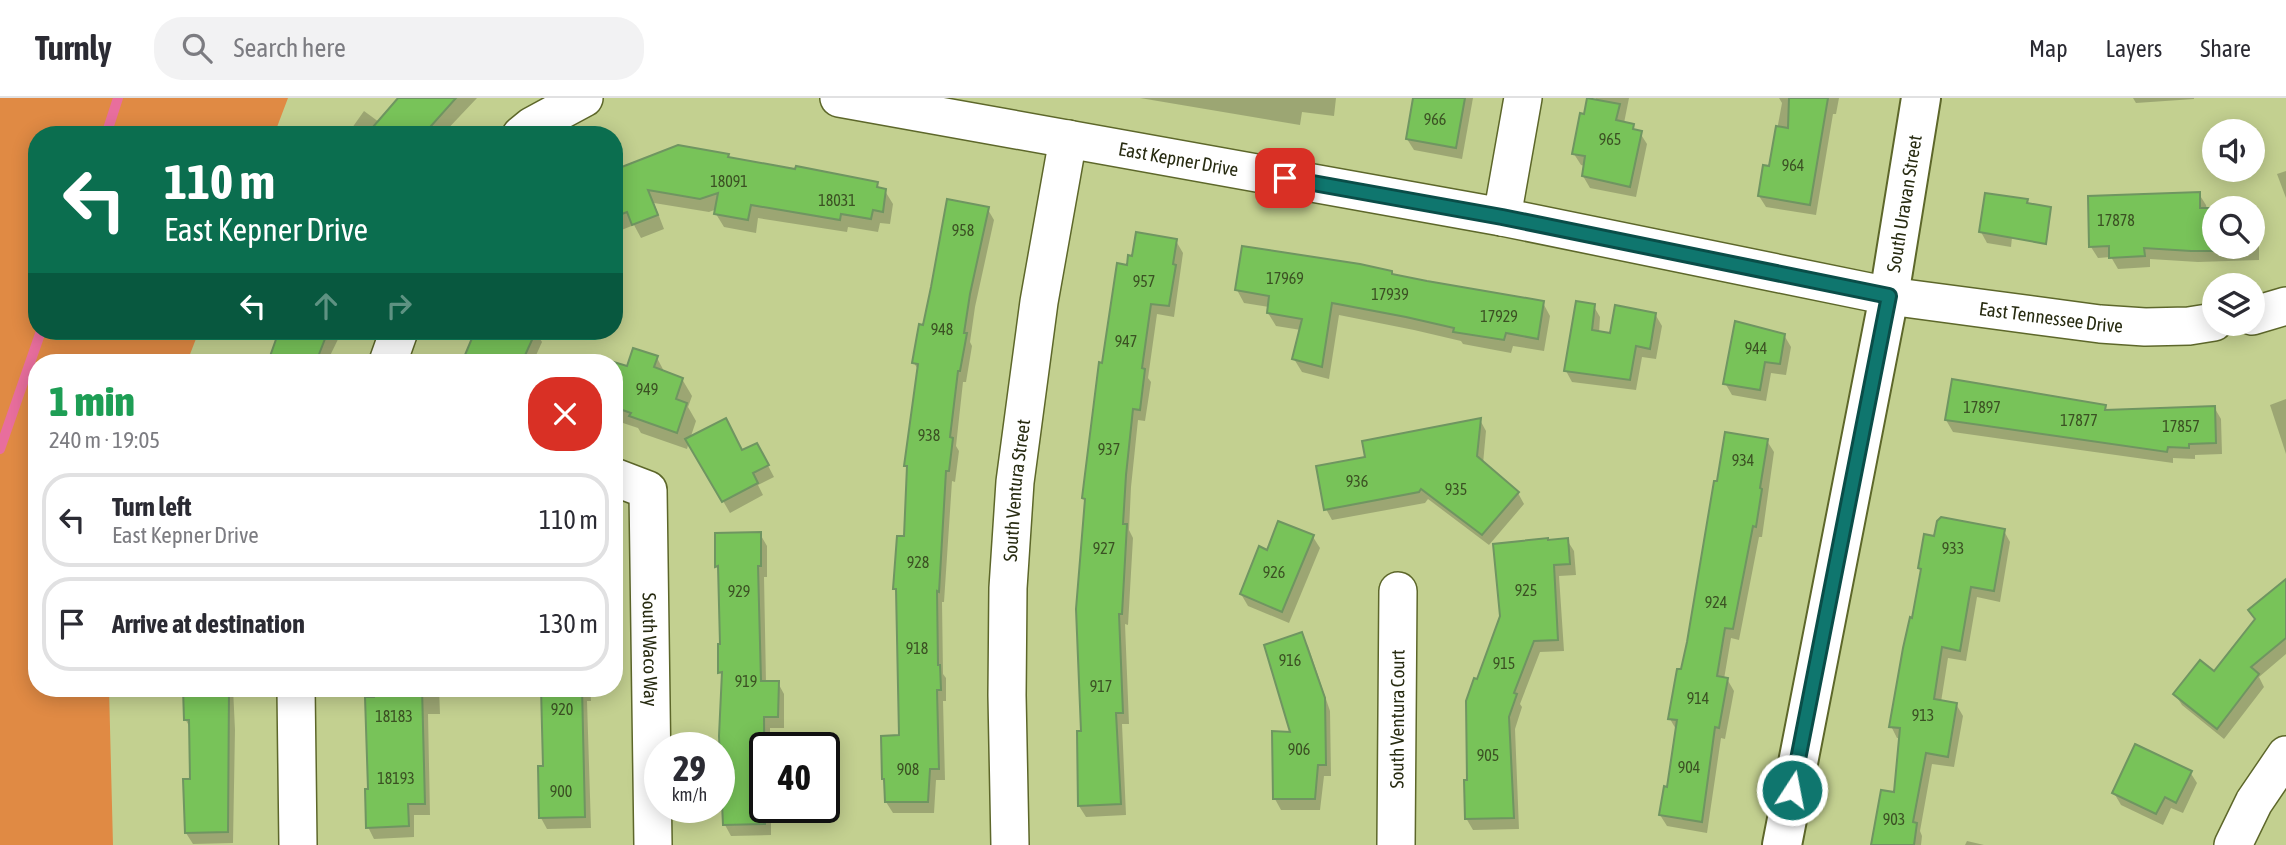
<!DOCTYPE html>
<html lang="en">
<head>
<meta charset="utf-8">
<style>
	:root { --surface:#fff; --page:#f2f2f3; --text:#2b2b33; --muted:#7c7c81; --line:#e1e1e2 }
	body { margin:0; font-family:"Asap Condensed",sans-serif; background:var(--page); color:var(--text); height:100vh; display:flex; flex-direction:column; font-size:26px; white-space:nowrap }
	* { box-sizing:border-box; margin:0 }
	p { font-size:23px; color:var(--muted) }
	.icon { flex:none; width:38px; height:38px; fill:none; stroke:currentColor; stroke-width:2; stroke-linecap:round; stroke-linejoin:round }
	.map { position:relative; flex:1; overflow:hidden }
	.side { position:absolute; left:28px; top:256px; width:595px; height:343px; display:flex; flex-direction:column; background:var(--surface); border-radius:28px; box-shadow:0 4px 18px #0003 }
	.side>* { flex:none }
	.top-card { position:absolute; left:28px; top:28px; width:595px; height:214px; border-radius:28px; box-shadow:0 4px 18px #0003; background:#0b6e4f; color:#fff; overflow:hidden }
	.controls { position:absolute; left:2202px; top:21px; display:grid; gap:14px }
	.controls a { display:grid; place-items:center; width:63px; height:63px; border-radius:50%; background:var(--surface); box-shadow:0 4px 18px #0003; font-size:35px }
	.speed { position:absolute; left:644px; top:634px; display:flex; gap:14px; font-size:35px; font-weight:700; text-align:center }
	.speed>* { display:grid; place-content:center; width:91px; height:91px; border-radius:50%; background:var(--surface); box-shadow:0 4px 18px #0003; line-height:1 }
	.speed small { font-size:18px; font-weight:400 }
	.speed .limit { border:4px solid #111; border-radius:10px; background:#fff; color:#111 }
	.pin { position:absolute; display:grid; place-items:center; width:60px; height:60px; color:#fff; margin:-30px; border-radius:14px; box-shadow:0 4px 10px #0006 }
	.me { position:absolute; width:77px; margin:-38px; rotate:11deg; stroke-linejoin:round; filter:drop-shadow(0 0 5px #0008) }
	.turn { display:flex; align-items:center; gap:24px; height:147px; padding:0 21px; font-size:32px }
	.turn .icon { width:91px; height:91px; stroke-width:2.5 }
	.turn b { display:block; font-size:49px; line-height:60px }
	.lanes { display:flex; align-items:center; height:66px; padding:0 21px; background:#0003; justify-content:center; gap:35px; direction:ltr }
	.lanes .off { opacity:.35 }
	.round { display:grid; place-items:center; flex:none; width:74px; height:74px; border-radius:28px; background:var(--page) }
	.overview { display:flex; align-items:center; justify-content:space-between; height:119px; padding:0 21px }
	h1 { font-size:42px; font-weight:800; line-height:52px; color:#1e9e55 }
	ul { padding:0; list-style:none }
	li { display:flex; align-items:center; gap:21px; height:94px; margin:0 14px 10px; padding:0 7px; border:4px solid var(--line); border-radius:28px }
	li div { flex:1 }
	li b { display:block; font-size:26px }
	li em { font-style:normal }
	header { display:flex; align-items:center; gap:42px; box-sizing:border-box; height:98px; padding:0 35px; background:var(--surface); border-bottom:2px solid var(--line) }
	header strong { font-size:33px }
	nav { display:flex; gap:38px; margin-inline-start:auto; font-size:24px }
	.search { width:490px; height:63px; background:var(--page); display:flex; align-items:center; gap:18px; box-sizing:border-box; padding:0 24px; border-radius:28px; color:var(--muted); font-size:26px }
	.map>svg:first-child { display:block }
	.green { fill:#e08a44 }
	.shadow { fill:#0003 }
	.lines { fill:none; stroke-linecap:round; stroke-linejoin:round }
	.stream { stroke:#e86e9d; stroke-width:10 }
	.building { fill:#78c359; stroke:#6f9561; stroke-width:2 }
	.street-casing { stroke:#5d672a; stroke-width:40 }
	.secondary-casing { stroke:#5d672a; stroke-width:42 }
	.street { stroke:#fff; stroke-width:37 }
	.secondary { stroke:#fff; stroke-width:38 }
	.route-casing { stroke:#0a4d48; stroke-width:18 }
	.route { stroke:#0f766e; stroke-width:12 }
	.labels { text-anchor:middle; stroke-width:6; stroke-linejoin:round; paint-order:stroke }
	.number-label { font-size:16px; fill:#3b5123 }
	.street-label { font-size:19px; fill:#272b11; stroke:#e6edcd }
</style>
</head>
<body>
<header>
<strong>Turnly</strong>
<div class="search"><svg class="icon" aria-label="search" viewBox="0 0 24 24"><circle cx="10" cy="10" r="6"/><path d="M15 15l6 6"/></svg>Search here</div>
<nav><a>Map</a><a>Layers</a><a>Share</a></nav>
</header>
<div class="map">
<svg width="2286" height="747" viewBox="0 0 2286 747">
	<rect width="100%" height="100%" fill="#c3d090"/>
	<polygon class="green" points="0,0 288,0 274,37 37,37 37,233 199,233 187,264 37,264 37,590 109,590 113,747 0,747"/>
	<g class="shadow">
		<polygon points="401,0 477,0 442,37 347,37 364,13 379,24"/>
		<polygon points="1140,0 1336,0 1334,18 1302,14 1300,27"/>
		<polygon points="1413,0 1473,0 1462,61 1414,52 1407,41"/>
		<polygon points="1596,0 1629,0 1624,25 1632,27 1636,34 1640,35 1647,46 1636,99 1590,90 1583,78 1585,68 1581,67 1574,56 1585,18"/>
		<polygon points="1779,0 1839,0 1836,16 1833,16 1816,117 1766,109 1759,98 1770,70 1782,5"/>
		<polygon points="2133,0 2194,0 2194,1 2136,5"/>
		<polygon points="797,73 877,86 880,92 885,93 893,106 890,126 880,125 878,134 848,129 847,134 758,120 756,135 724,129 716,116 717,111 709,114 654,105 664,131 641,140 634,127 614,135 614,74"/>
		<polygon points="2286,73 2286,100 2277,76"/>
		<polygon points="2199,96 2206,107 2214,149 2252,149 2252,114 2259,125 2259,162 2198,164 2150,161 2150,169 2118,171 2111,159 2098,160 2091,149"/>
		<polygon points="987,110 994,122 975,209 970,244 972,248 966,284 963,284 956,348 959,353 955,384 952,383 944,504 942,504 943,576 946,580 946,603 943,603 945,682 936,682 934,715 893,715 886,704 886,685 883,681 900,639 898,495 895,490 905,440 909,373 906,368 919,273 914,265 924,229"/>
		<polygon points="2015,111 2011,149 1987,145 1981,134"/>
		<polygon points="1176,143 1183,155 1174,219 1157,216 1148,280 1151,284 1145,323 1138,322 1131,389 1129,432 1133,440 1128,527 1125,526 1129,626 1122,626 1126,717 1086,719 1079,708 1086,405 1084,400 1103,267 1128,169"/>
		<polygon points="1391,174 1393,178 1543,205 1550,218 1544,253 1513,248 1511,255 1463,246 1461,243 1414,232 1339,217 1329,281 1302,274 1294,261 1301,232 1276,228 1268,215 1269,209 1244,205 1237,192"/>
		<polygon points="1593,207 1600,219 1599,235 1612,237 1655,216 1662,228 1656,261 1642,259 1636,292 1572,284 1566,273"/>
		<polygon points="281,233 342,233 327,264 270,264"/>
		<polygon points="477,233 535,233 542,244 533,264 469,264 466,259"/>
		<polygon points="1784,237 1791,249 1786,277 1771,275 1766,303 1732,297 1725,285"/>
		<polygon points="657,260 665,275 682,281 692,298 688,309 696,323 690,341 763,358 774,379 758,387 763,397 730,415 689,344 687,351 641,335 638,330 614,322 614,265 628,270"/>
		<polygon points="2286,301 2286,356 2270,307"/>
		<polygon points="2104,309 2107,313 2214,309 2221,321 2222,356 2195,357 2195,361 2173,360 2173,365 1953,334 1946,322"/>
		<polygon points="1480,322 1486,333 1483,366 1518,395 1524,406 1489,447 1428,401 1425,405 1332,422 1326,411 1367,360"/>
		<polygon points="1767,343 1774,354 1762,439 1759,439 1739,542 1731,540 1724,581 1727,581 1734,593 1725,641 1721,640 1707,735 1667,728 1660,717 1668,691 1677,633 1670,621 1682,573"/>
		<polygon points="2004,433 2010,444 2000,504 1977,499 1966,563 1948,560 1941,604 1956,606 1963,618 1954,669 1932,666 1920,733 1922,738 1921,747 1873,747 1896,696 1901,640 1897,640 1891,628 1913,522 1922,474 1919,470 1936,440"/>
		<polygon points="760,436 767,448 767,479 764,479 766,584 778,585 784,596 784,630 770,630 770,649 765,649 765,709 771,709 771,737 731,738 725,727 723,580 720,574 722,547 720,474 717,469 716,437"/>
		<polygon points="1313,439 1320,450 1289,525 1248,508 1241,496 1268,454"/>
		<polygon points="1567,442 1574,453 1576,477 1559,478 1564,553 1540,554 1520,606 1522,609 1515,631 1519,731 1473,732 1466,720 1478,583"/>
		<polygon points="2286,483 2286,556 2259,579 2264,589 2224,641 2182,607 2175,596 2214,575"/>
		<polygon points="1301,536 1308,548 1330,613 1331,678 1324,678 1320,712 1281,712 1275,701 1293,636"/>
		<polygon points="186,590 233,590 235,632 233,745 193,746 186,735 192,682 191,631 185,621"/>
		<polygon points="380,590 439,590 440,616 428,616 430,717 414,717 414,739 374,741 368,729 376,601"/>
		<polygon points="540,590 590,590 591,603 587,603 591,730 547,731 541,720 544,669 543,597"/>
		<polygon points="2190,674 2197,685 2183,715 2171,710 2163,727 2121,707 2114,695"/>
		<polygon points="1967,743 1984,747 1965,747"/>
	</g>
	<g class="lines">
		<g class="stream">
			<polyline points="106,37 118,0"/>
			<polyline points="0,351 41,233"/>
		</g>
	</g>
	<g class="building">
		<polygon points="398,0 456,0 423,37 366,37"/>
		<polygon points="1413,0 1465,0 1456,50 1406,41"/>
		<polygon points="1587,0 1620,6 1616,22 1634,26 1633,31 1642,33 1630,89 1582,78 1585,58 1572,56 1580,15 1584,16"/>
		<polygon points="1789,0 1828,0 1810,107 1758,98 1763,67 1769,68 1776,28 1788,30"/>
		<polygon points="678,47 729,56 728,59 795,71 796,68 878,84 877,89 886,91 883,114 873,112 871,121 841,116 840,122 751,107 748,122 714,116 718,95 700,101 648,92 658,117 632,127 627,114 614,119 614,72"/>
		<polygon points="2200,94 2200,110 2217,110 2214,110 2214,149 2225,149 2225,153 2191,153 2144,150 2145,158 2109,160 2109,148 2089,149 2088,98"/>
		<polygon points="1985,95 2028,101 2027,105 2051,109 2046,146 1979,134"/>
		<polygon points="947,101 989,109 970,196 964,235 967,235 960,273 958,273 950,339 953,340 949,373 946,373 939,494 937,493 938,567 940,567 941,592 937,592 939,671 930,671 928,704 885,704 884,681 882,681 881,638 899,637 896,491 893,491 897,438 904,438 907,368 904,368 918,266 912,265 919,226 923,227 931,189"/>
		<polygon points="1136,134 1177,141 1173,166 1176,167 1169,208 1151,206 1142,270 1145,271 1140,312 1133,311 1126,377 1123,426 1127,426 1122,516 1119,516 1123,615 1116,615 1121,706 1078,708 1077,633 1081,633 1076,511 1085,401 1082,400 1099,264 1102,265 1117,165 1127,167 1128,157 1132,158"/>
		<polygon points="1242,148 1360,166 1392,173 1392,176 1427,183 1544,203 1538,241 1506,235 1504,242 1453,234 1454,230 1406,219 1332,205 1322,269 1292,261 1302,221 1267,215 1269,198 1235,192"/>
		<polygon points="1576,203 1595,206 1592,232 1610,235 1615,207 1656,215 1650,251 1636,248 1630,282 1564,273"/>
		<polygon points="1735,223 1785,236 1780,266 1765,264 1760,292 1723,286"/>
		<polygon points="279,233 328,233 316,264 268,264"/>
		<polygon points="475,233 536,233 522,264 462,264"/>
		<polygon points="633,250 658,258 654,269 683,280 676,301 687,305 677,335 629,318 631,315 614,309 614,264 627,268"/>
		<polygon points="1952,281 2106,307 2105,312 2215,308 2216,345 2189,346 2189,350 2168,349 2167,354 1945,322"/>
		<polygon points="726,320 742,352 757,345 769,367 753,375 758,385 722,404 685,341"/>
		<polygon points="1481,320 1477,358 1519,394 1482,437 1421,391 1419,394 1324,412 1316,368 1365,359 1362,343"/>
		<polygon points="1725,334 1768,341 1760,390 1762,391 1756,429 1753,428 1733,531 1725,530 1717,578 1728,580 1719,630 1715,629 1702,724 1659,717 1664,688 1667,689 1677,622 1668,621 1677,571 1681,571 1687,544 1714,383 1717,383"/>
		<polygon points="1941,419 2005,431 1994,493 1971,489 1960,553 1942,549 1934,601 1957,605 1948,659 1926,655 1913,724 1917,725 1914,747 1871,747 1881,692 1894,694 1900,630 1889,629 1903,550 1910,519 1912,520 1921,471 1918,470 1924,436 1934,438 1937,423"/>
		<polygon points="1278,423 1314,437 1282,514 1240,496 1259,448 1267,452"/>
		<polygon points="761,434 761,468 758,468 761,583 779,583 778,619 764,619 765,726 723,727 719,638 722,574 718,575 718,546 720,546 718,468 715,469 715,435"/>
		<polygon points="1548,440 1548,442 1568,440 1570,466 1554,467 1558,542 1534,543 1514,595 1517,596 1509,619 1514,720 1465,721 1464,682 1467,682 1466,603 1474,580 1477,581 1500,518 1493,446"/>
		<polygon points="2286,481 2286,540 2251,569 2259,576 2217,631 2173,596 2200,562 2214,573 2255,521 2248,512"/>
		<polygon points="1302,534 1325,600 1326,667 1318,667 1315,701 1273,701 1272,633 1290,634 1264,547"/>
		<polygon points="183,590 229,590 228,734 185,735 183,681 190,681 189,622 184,622"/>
		<polygon points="374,590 422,590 425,706 408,706 409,728 366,730 365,691 368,691 365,599 374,599"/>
		<polygon points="541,590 582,590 585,719 539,720 538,668 543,668"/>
		<polygon points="2135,646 2192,673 2176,705 2165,699 2156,716 2112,695"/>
	</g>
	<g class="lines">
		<defs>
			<g id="street">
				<path id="s1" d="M839,0L1502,119L1889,198L2100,226L2145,229L2189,228L2214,224"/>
				<polyline points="521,37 532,28 584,0"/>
				<polyline points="1502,119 1523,0"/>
				<polyline points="2252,218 2286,208"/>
				<polyline points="388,264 399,233"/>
				<path id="s2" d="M614,379L648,392L653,747"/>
				<polyline points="296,590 298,747"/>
				<path id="s3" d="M1010,747L1007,597L1008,490L1015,384L1039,204L1068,41"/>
				<path id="s4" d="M1396,747L1398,493"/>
				<polyline points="2233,747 2254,704 2286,657"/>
			</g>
			<g id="secondary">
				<path id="s5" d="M1782,747L1889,198L1921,0"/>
			</g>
		</defs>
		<use href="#street" class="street-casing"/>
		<use href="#secondary" class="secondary-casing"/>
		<use href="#street" class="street"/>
		<use href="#secondary" class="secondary"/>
	</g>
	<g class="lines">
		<defs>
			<polyline id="route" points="1285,80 1502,119 1889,198 1792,692"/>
		</defs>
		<use href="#route" class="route-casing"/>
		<use href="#route" class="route"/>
	</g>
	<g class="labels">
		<g class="number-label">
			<text x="1435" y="27">966</text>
			<text x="1610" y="47">965</text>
			<text x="1793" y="73">964</text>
			<text x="729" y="89">18091</text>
			<text x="837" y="108">18031</text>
			<text x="2116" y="128">17878</text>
			<text x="963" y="138">958</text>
			<text x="1285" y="186">17969</text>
			<text x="1144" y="189">957</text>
			<text x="1390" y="202">17939</text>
			<text x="1499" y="224">17929</text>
			<text x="942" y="237">948</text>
			<text x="1126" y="249">947</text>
			<text x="1756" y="256">944</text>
			<text x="647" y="297">949</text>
			<text x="1982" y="315">17897</text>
			<text x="2079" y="328">17877</text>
			<text x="2181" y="334">17857</text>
			<text x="929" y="343">938</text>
			<text x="1109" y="357">937</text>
			<text x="1743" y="368">934</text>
			<text x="1357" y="389">936</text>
			<text x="1456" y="397">935</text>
			<text x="1104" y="456">927</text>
			<text x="1953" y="456">933</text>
			<text x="918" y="470">928</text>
			<text x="1274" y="480">926</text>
			<text x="1526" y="498">925</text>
			<text x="739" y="499">929</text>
			<text x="1716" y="510">924</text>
			<text x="917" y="556">918</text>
			<text x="1290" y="568">916</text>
			<text x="1504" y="571">915</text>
			<text x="746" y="589">919</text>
			<text x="1101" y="594">917</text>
			<text x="1698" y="606">914</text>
			<text x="562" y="617">920</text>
			<text x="1923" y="623">913</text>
			<text x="394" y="624">18183</text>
			<text x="1299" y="657">906</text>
			<text x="1488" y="663">905</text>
			<text x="1689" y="675">904</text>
			<text x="908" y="677">908</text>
			<text x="396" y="686">18193</text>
			<text x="561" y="699">900</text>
			<text x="1894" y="727">903</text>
		</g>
		<g class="street-label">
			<text dy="7" stroke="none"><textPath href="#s1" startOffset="345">East Kepner Drive</textPath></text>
			<text dy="7" stroke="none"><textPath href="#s5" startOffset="653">South Uravan Street</textPath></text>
			<text dy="7" stroke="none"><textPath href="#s1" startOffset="1232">East Tennessee Drive</textPath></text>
			<text dy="7" stroke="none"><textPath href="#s3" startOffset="355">South Ventura Street</textPath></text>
			<text dy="7" stroke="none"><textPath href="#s2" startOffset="196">South Waco Way</textPath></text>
			<text dy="7" stroke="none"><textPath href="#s4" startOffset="126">South Ventura Court</textPath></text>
		</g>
	</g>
</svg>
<div class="controls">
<a><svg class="icon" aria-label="sound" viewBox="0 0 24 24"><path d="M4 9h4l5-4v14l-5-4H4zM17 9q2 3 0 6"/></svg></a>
<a><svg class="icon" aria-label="search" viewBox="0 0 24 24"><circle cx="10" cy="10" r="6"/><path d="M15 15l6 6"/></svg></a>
<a><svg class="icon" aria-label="layers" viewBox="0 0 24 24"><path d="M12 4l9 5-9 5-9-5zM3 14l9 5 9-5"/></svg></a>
</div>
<div class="speed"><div>29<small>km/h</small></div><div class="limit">40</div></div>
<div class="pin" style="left:1285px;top:80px;background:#d93025"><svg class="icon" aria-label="arrive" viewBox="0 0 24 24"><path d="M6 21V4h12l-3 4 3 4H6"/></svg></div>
<svg class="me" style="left:1792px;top:692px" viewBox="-20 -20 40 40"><circle r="17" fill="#0f766e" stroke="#fff" stroke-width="3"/><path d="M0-11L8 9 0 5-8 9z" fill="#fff"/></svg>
<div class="top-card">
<div class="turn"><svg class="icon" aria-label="left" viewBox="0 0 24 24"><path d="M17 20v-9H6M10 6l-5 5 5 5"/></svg><div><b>110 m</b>East Kepner Drive</div></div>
<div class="lanes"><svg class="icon" aria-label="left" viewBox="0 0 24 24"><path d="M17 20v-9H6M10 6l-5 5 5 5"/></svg><svg class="icon off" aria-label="ahead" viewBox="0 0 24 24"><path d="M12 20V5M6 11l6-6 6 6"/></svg><svg class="icon off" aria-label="right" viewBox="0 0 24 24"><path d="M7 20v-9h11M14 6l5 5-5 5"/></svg></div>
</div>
<section class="side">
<div class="overview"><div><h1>1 min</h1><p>240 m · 19:05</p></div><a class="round" style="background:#d93025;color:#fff"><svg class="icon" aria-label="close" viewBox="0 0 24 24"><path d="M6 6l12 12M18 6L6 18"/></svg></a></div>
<ul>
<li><svg class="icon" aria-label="left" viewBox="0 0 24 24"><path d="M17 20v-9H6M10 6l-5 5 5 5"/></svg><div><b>Turn left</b><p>East Kepner Drive</p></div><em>110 m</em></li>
<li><svg class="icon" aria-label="arrive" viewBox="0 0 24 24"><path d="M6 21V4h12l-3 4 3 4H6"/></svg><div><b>Arrive at destination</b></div><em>130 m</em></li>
</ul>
</section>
</div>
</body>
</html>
